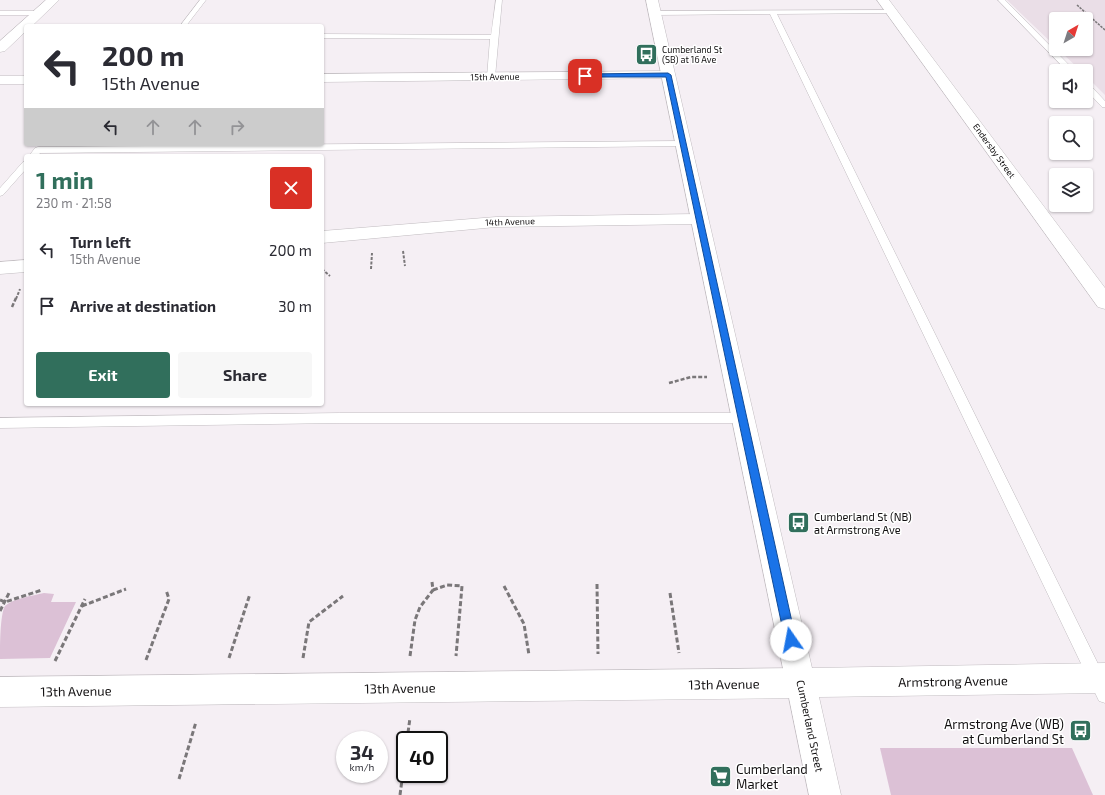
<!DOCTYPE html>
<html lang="en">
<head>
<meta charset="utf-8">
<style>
	:root { --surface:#fff; --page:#f7f7f7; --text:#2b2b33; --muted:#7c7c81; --accent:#316f5c }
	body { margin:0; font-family:"Exo 2",sans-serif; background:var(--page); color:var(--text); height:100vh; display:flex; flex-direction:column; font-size:15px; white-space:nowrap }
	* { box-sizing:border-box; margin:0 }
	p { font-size:13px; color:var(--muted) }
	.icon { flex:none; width:22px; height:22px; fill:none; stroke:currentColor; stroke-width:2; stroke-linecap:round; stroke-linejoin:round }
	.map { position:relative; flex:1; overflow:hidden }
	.details { position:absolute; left:24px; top:154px; width:300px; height:252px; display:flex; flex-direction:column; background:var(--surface); border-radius:4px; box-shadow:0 1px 3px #0004 }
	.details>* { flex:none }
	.top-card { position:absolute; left:24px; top:24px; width:300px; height:122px; border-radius:4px; box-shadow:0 1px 3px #0004; background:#fff; color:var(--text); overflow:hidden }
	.needle { width:26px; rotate:39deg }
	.tools { position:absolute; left:1049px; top:12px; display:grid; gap:8px }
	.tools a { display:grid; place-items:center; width:44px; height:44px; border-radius:4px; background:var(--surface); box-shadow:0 1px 3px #0004; font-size:20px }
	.speed { position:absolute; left:336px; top:731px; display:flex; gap:8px; font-size:20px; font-weight:700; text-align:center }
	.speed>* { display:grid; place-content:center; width:52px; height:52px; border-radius:50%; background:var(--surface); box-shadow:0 1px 3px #0004; line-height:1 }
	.speed small { font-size:10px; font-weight:400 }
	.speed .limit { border:2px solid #111; border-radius:6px; background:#fff; color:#111 }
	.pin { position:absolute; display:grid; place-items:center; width:34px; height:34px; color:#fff; margin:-17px; border-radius:8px; box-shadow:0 2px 6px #0006 }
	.me { position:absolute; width:44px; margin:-22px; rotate:348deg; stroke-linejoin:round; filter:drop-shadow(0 0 3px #0008) }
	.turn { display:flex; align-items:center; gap:14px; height:84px; padding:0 12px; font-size:18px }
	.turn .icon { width:52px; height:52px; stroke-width:2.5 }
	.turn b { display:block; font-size:28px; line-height:34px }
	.lanes { display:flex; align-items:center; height:38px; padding:0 12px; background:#0003; justify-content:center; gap:20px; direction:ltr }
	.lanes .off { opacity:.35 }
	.round { display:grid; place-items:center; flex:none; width:42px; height:42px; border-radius:4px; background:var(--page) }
	.summary { display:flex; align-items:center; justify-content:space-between; height:68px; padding:0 12px }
	h1 { font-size:24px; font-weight:700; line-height:30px; color:var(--accent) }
	.button { display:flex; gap:8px; margin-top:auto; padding:8px 12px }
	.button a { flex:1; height:46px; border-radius:4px; background:var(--accent); color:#fff; font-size:16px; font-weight:700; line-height:46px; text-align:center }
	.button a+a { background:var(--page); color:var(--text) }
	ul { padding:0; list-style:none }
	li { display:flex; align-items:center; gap:12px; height:56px; padding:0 12px }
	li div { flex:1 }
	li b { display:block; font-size:15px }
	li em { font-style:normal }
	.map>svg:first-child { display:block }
	.built { fill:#eadee7 }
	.green { fill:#dcc1d6 }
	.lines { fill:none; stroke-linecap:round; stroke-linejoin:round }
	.service-casing { stroke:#c1bcc0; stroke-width:1 }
	.minor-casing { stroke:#c1bcc0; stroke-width:1 }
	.tertiary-casing { stroke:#c1bcc0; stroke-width:1 }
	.path-far3 { stroke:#7a7779; stroke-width:1.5; stroke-dasharray:2.5 1; stroke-linecap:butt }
	.path-far2 { stroke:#7a7779; stroke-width:2; stroke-dasharray:3 1.5; stroke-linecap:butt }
	.path-far1 { stroke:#7a7779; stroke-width:2.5; stroke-dasharray:4 2; stroke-linecap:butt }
	.path { stroke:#7a7779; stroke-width:3; stroke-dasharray:5 2.5; stroke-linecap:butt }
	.service { fill:#fff; fill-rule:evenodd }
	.minor { fill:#fff; fill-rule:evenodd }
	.tertiary { fill:#fff; fill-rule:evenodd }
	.route { fill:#1a73e8; stroke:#114b97 }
	.labels { text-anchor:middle; stroke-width:3; stroke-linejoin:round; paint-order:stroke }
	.far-poi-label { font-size:9px; fill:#121011; stroke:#fff; text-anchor:start }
	.far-street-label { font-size:9px; fill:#121011; stroke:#fff }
	.poi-label { font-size:11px; fill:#121011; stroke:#fff; text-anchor:start }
	.street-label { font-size:11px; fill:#121011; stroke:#fff }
	.near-street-label { font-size:13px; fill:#121011; stroke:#fff }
	.near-poi-label { font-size:13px; fill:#121011; stroke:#fff; text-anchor:end }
</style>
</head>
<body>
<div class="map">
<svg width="1105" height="795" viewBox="0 0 1105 795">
	<rect width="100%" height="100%" fill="#f5eff4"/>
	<polygon class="built" points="1007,0 1105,0 1105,95 1086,76 1086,71 1081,71 1058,49 1086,49 1086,19 1056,19 1056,47"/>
	<g class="green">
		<path d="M44,593L54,594L51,602H76L50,658L0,659C0,647 0,614 5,606C14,598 32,596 44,593Z"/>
		<polygon points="880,748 1072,748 1093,795 891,795"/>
	</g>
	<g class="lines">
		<defs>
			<g id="service">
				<polygon points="200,0 206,0 186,26 180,26"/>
				<polygon points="496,0 502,0 495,77 491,79 487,77 490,39 322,38 322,34 491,35"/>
				<polygon points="998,0 1005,0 1075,71 1067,71"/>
				<polygon points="892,10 895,12 894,13 777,14 1105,678 1105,703 1099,701 770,14 655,15 652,13 655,11"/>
				<polygon points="0,11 40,11 43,13 40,15 0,15"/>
				<polygon points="1086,84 1089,84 1105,101 1105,107 1102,107 1086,90"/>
				<polygon points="682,141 685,142 686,144 685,146 40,153 38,156 29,156 35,148 38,147"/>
				<polygon points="26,161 26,169 3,195 0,196 0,188 23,162"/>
				<polygon points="340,413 742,413 746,415 748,418 746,421 742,423 340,423 0,428 0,418"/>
			</g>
			<g id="minor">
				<polygon points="46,0 59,0 32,26 26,26 26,31 5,51 0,52 0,41"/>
				<polygon points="877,0 889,0 1105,288 1105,309 1098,307"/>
				<polygon points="668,71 673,72 675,75 673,78 322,82 322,74"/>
				<rect x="0" y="76" width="26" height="8"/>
				<polygon points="698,214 704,215 707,219 704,223 698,224 496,227 322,243 322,231 496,217"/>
				<polygon points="26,260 26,272 0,274 0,262"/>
				<polygon points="801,668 811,673 816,683 811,693 801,698 0,707 0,677"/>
			</g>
			<polygon id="tertiary" points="646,0 658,0 812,668 1105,663 1105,693 819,697 841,795 809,795"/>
		</defs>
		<use href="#service" class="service-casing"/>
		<use href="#minor" class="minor-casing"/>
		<use href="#tertiary" class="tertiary-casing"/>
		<polyline class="path-far3" points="1077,5 1105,30"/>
		<g class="path-far2">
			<polyline points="403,251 405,266"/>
			<polyline points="322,269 330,276"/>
			<polyline points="371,269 372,253"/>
			<polyline points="16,299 20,289"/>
		</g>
		<g class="path-far1">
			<polyline points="12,307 16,298"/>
			<polyline points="669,383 691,377 707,377"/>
		</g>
		<g class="path">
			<polyline points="597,584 598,654"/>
			<polyline points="504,586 524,624 529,655"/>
			<polyline points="433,590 447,585 462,586 456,656"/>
			<polyline points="670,593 679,653"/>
			<polyline points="0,600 5,602 42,590"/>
			<polyline points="82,606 126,589"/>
			<polyline points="0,611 9,593"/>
			<polyline points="410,656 415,620 420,607 433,590 432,582"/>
			<polyline points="229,658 250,594"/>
			<polyline points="303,658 309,622 343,596"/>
			<polyline points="146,660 169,599 166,590"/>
			<polyline points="55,661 85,599"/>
			<polyline points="407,740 410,718"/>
			<polyline points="179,779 196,722"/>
			<polyline points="400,795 405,757"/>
		</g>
		<use href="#service" class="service"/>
		<use href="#minor" class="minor"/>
		<use href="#tertiary" class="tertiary"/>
	</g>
	<polygon class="route" points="668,73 671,75 796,640 795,645 791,646 786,645 785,640 666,77 585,77 582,76 585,74"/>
	<defs>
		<symbol id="bus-square" viewBox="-11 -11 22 22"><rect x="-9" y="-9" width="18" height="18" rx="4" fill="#316f5c" stroke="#fff"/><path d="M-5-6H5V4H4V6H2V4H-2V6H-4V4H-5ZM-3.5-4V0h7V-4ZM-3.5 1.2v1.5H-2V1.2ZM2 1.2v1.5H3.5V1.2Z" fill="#fff"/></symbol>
		<symbol id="supermarket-square" viewBox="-11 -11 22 22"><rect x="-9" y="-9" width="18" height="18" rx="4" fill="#316f5c" stroke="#fff"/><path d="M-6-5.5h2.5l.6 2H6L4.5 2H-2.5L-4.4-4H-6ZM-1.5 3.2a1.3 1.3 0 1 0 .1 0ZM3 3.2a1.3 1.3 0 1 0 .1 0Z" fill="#fff"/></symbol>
	</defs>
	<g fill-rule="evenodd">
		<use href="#bus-square" x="634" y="42" width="25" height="25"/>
		<use href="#bus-square" x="786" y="510" width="25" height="25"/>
		<use href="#bus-square" x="1068" y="718" width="25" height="25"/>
		<use href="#supermarket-square" x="708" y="764" width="25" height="25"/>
	</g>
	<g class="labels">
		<g class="far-poi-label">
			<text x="662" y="53">Cumberland St<tspan x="662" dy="10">(SB) at 16 Ave</tspan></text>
		</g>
		<g class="far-street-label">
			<text transform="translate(495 77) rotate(-1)" y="3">15th Avenue</text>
			<text transform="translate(994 151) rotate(54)" y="3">Endersby Street</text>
			<text transform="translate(510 222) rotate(-2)" y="3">14th Avenue</text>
		</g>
		<g class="poi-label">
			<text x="814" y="521">Cumberland St (NB)<tspan x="814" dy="13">at Armstrong Ave</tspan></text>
		</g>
		<g class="street-label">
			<text transform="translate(810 726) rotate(78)" y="4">Cumberland Street</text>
		</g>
		<g class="near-street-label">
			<text transform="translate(953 681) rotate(-1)" y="5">Armstrong Avenue</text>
			<text transform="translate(724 684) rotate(-1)" y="5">13th Avenue</text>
			<text transform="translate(400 688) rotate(-1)" y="5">13th Avenue</text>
			<text transform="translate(76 691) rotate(-1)" y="5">13th Avenue</text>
		</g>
		<g class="near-poi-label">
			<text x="1064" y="729">Armstrong Ave (WB)<tspan x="1064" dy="15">at Cumberland St</tspan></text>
			<text x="736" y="774" text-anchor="start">Cumberland<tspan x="736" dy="15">Market</tspan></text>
		</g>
	</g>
</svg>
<div class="tools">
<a><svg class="needle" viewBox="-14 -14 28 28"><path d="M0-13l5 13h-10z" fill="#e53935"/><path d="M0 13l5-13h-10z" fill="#7c7c81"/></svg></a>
<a><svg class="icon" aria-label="sound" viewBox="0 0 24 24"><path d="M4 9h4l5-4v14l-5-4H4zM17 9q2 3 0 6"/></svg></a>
<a><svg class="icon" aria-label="search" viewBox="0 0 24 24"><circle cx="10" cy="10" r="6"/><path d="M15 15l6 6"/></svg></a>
<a><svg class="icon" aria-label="layers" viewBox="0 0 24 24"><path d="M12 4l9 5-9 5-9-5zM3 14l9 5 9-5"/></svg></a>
</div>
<div class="speed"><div>34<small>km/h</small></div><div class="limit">40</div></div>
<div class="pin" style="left:585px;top:76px;background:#d93025"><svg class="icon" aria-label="arrive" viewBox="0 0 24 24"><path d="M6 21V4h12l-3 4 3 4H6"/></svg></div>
<svg class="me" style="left:791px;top:640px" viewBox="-20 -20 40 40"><circle r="19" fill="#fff"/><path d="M0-13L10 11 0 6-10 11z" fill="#1a73e8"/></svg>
<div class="top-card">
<div class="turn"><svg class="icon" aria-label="left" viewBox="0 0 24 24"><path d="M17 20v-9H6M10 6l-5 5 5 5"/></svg><div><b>200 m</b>15th Avenue</div></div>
<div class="lanes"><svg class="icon" aria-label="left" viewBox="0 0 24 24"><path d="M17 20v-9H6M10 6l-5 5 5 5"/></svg><svg class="icon off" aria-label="ahead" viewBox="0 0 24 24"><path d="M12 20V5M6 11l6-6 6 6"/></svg><svg class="icon off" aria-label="ahead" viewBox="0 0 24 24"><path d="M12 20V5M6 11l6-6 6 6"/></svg><svg class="icon off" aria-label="right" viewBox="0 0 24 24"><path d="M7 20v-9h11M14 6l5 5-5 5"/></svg></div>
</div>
<section class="details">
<div class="summary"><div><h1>1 min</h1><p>230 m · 21:58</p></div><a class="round" style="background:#d93025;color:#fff"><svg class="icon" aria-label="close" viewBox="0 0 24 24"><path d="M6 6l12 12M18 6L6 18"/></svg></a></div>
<ul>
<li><svg class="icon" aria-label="left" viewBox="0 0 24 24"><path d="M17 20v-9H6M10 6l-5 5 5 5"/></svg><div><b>Turn left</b><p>15th Avenue</p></div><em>200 m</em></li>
<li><svg class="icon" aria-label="arrive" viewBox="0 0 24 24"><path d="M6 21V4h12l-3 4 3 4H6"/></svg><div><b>Arrive at destination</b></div><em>30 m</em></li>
</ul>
<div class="button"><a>Exit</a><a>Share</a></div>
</section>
</div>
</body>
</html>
